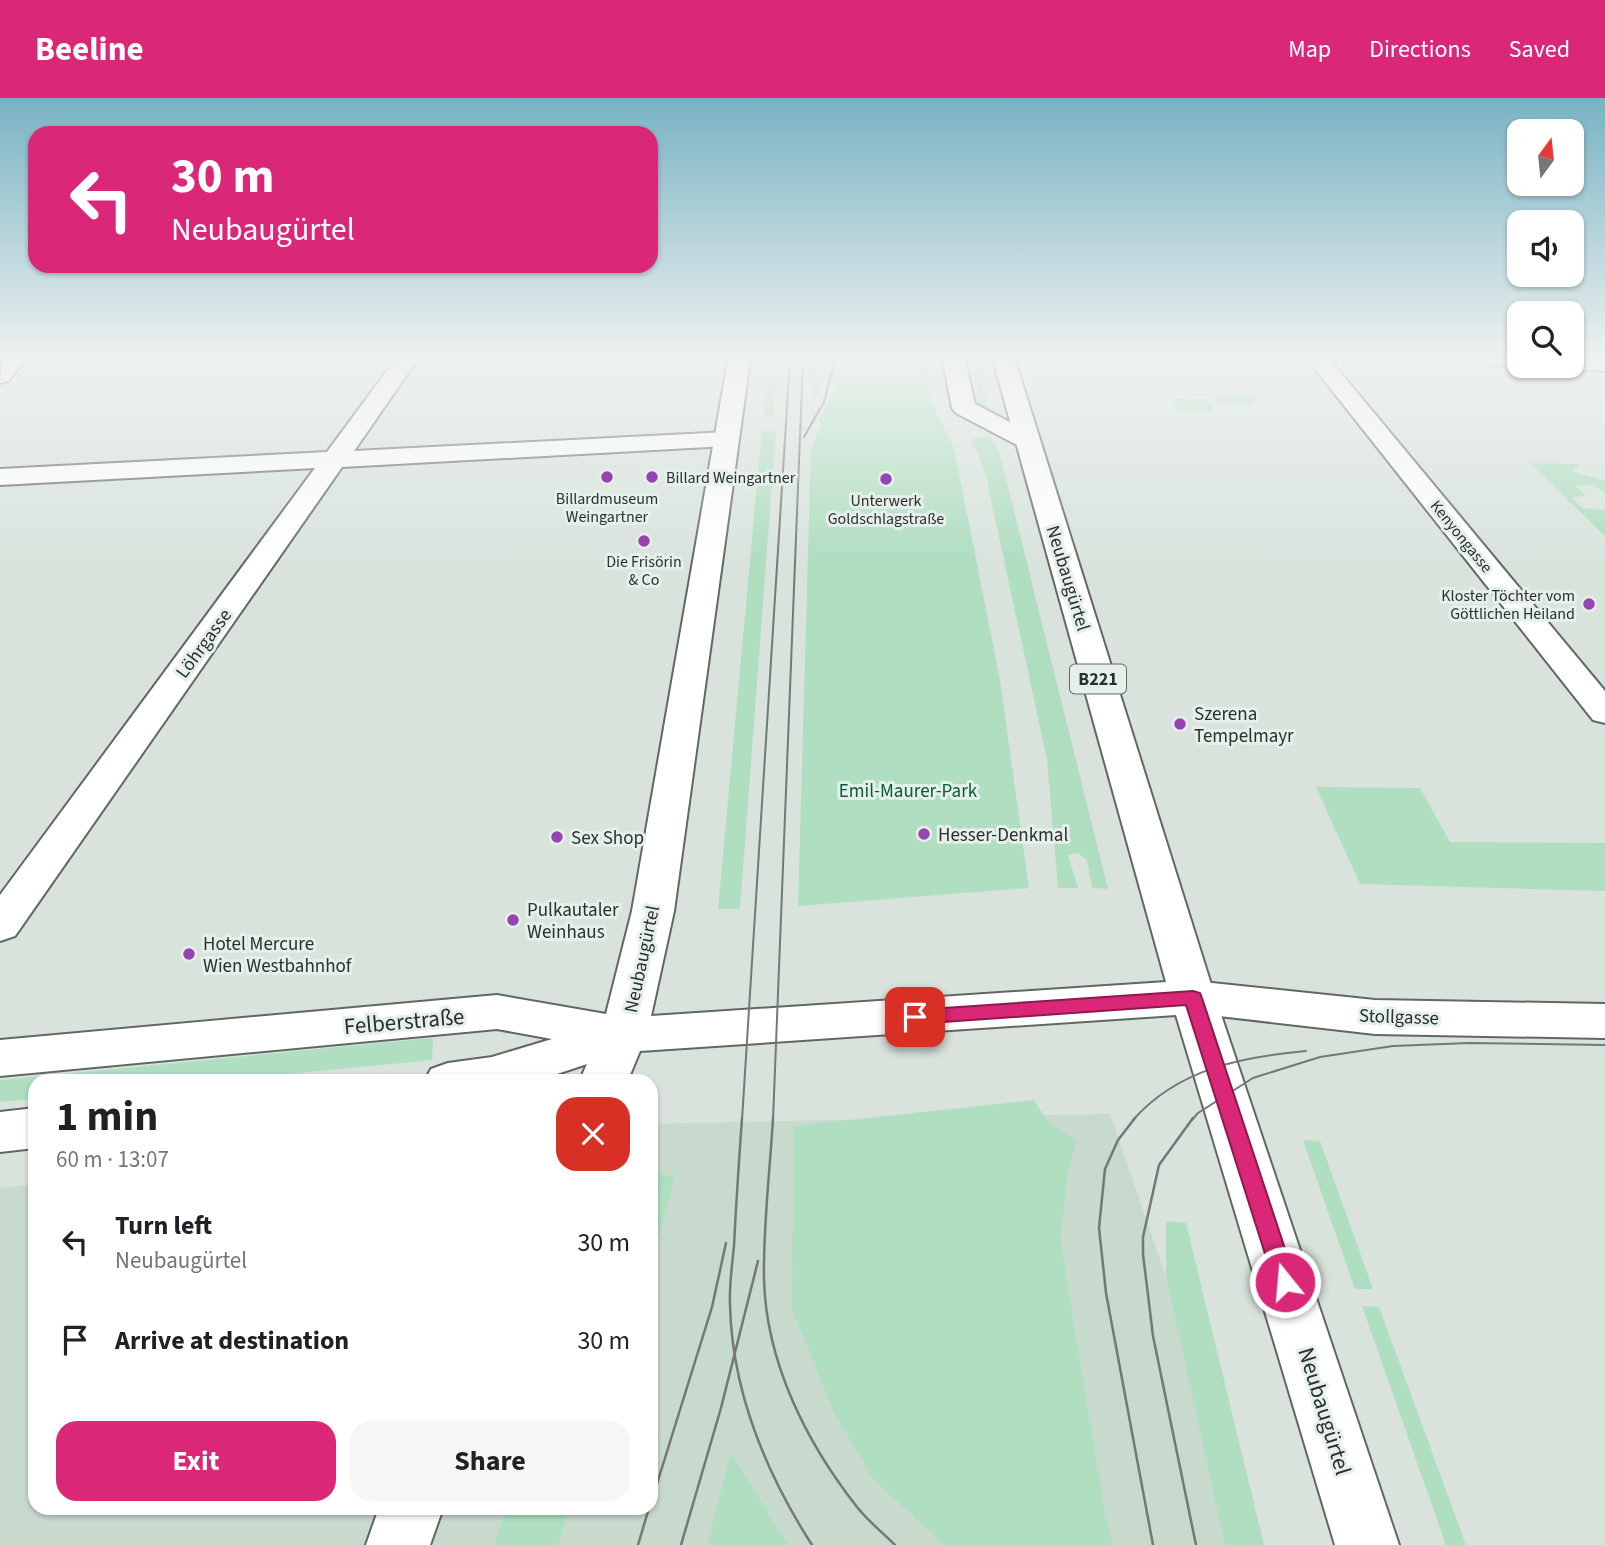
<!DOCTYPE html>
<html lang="en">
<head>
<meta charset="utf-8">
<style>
	:root { --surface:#fff; --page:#f6f6f6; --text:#202124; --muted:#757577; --accent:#db2777 }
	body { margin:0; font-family:"Source Sans 3",sans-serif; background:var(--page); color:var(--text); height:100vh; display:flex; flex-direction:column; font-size:26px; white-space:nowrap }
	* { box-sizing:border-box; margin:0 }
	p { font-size:23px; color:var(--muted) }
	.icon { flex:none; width:38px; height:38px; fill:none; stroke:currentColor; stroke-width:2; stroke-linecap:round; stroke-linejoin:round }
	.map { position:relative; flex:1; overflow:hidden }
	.drawer { position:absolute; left:28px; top:976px; width:630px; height:441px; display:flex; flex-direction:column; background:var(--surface); border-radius:21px; box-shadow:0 2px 5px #0004 }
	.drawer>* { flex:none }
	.banner { position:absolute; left:28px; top:28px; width:630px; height:147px; border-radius:21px; box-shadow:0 2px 5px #0004; background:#db2777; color:#fff; overflow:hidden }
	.needle { width:46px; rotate:15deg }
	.fabs { position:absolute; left:1507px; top:21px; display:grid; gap:14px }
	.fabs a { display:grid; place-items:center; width:77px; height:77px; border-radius:14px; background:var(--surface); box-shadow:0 2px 5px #0004; font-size:35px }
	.pin { position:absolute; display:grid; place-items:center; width:60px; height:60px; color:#fff; margin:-30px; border-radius:14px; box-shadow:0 4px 10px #0006 }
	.me { position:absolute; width:77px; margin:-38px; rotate:343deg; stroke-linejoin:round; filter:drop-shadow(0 0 5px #0008) }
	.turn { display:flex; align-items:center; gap:24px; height:147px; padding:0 28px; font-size:32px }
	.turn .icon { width:91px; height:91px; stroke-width:2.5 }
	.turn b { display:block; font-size:49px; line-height:60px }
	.round { display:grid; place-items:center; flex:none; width:74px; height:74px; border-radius:21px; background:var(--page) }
	.head { display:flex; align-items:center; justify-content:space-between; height:119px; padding:0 28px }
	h1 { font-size:42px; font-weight:700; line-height:52px }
	.button { display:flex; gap:14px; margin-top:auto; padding:14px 28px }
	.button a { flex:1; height:80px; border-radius:21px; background:var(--accent); color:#fff; font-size:28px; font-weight:700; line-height:80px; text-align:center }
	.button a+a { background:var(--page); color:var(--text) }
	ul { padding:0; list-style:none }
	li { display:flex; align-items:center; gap:21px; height:98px; padding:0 28px }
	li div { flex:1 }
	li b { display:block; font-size:26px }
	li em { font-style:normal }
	header { display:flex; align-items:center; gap:42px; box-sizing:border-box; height:98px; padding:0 35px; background:var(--accent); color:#fff }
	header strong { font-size:33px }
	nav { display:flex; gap:38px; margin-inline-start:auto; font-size:24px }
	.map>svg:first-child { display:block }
	.built { fill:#c8d9ce }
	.green { fill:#afdec1 }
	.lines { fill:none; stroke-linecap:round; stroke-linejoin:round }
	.minor-casing { stroke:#606863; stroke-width:4 }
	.major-casing { stroke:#606863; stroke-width:4 }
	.minor { fill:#fff; fill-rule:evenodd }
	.major { fill:#fff; fill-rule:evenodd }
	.tram-far1 { stroke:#737975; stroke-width:2 }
	.tram { stroke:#737975; stroke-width:2.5 }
	.route { fill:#db2777; stroke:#8e194d; stroke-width:2 }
	.poi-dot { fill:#9644b3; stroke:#e6f0ea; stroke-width:2.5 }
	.labels { text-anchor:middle; stroke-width:6; stroke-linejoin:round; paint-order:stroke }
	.far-poi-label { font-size:16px; fill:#2c302d; stroke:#e6f0ea }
	.far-street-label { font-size:16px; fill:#2c302d; stroke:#e6f0ea }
	.shield { fill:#e6f0ea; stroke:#646a66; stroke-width:2 }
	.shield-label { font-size:18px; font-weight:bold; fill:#2c302d }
	.street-label { font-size:19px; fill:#2c302d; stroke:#e6f0ea }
	.poi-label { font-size:19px; fill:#2c302d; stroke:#e6f0ea; text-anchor:start }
	.park-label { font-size:19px; fill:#0b5a37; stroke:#e6f0ea }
	.near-street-label { font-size:23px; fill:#2c302d; stroke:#e6f0ea }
</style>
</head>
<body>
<header>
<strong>Beeline</strong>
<nav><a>Map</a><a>Directions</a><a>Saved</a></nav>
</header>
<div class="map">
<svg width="1605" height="1447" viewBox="0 0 1605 1447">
	<rect width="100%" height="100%" fill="#d9e3dc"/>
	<polygon class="built" points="1110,1016 1258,1447 0,1447 0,1090 35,1086 35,1410 651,1410 651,1026"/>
	<g class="green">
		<polygon points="769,262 777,262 773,319 764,318"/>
		<polygon points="813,262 829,262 819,300 812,299"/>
		<polygon points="841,262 924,262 931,303 954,350 1000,582 1029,790 798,808 811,351 821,327 819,323 838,286"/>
		<polygon points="970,266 978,266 989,312 980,309"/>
		<polygon points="1168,295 1253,296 1258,303 1252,303 1253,307 1217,305 1213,298"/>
		<polygon points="1171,300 1207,301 1214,313 1178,313"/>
		<polygon points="776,332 740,811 718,811 762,333"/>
		<polygon points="990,339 999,353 1108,791 1092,790 1087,762 1078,755 1068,757 1078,790 1058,790 1047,662 987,383 978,355 970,344 975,340"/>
		<polygon points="1530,365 1579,366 1573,374 1605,383 1605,396 1595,387 1575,387 1586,398 1571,399 1582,410 1605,412 1605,438"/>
		<polygon points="1316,689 1420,690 1450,744 1605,745 1605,793 1360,786"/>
		<polygon points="433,940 432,962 214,983 35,984 35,1001 0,1004 0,982"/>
		<polygon points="1034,1002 1050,1026 1077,1042 1068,1073 1060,1141 1107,1428 1114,1447 945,1447 873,1381 833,1312 792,1211 794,1028"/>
		<polygon points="1303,1042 1320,1043 1373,1191 1355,1191"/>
		<polygon points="651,1076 675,1078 651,1168"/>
		<polygon points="1166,1123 1186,1125 1264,1447 1225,1447 1166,1178"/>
		<polygon points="1362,1208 1379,1209 1466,1447 1446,1447"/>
		<polygon points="731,1355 788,1447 707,1447"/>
		<polygon points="507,1411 569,1411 558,1447 494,1447"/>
	</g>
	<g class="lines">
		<defs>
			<g id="minor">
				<polygon points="2,262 25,262 8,283 0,285"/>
				<polygon points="395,262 417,262 354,353 727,334 736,336 739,341 736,346 727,348 342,369 15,838 0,843 0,797 315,370 0,387 0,371 327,354"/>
				<polygon points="943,262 965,262 975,306 1037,338 1040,343 1037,348 1028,350 1019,348 956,315 952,310"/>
				<polygon points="1308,262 1330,262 1605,593 1605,625 1593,622"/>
				<polygon points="1487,262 1519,262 1519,268 1526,268 1490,267"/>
				<polygon points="1572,262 1605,262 1605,273 1564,270 1563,268 1572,268"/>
				<polygon points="1193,883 1375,902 1605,906 1605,940 1375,936 1193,915 1177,911 1171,899 1177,887"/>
			</g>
			<g id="major">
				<polygon points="728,262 750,262 674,813 651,918 1166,884 993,262 1015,262 1215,899 1399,1447 1335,1447 1176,917 640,953 627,984 579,984 587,966 533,984 424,984 431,971 448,965 492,959 552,941 497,931 0,978 0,942 497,897 606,916 632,813"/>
				<polygon points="35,1010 35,1050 0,1054 0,1014"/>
				<polygon points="379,1410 443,1410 430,1447 366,1447"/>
			</g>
		</defs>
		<use href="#minor" class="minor-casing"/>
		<use href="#major" class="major-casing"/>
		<use href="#minor" class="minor"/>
		<use href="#major" class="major"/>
		<g class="tram-far1">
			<polyline points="804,339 824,304 835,262"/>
			<polyline points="742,1022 790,262"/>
			<polyline points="773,1022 803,262"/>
			<path d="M1133,1022C1178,971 1241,959 1306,953"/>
			<polyline points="1192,1022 1198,1015 1253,980 1320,959 1393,948 1469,945 1605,947"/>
		</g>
		<g class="tram">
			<path d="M742,1020C739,1063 736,1106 734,1148C732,1168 729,1188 730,1207C732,1294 766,1375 812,1447"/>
			<path d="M773,1020C770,1073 763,1128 764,1181C766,1264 806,1344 857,1409C868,1423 883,1435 895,1447"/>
			<polyline points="1135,1020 1118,1042 1105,1071 1099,1130 1106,1195 1153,1447"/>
			<polyline points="1193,1020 1159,1067 1143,1139 1143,1156 1153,1238 1196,1447"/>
			<polyline points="651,1405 712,1209 726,1145"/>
			<polyline points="638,1447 649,1410"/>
			<polyline points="681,1447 721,1310 758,1163"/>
		</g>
	</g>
	<linearGradient id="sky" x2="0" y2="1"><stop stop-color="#78b2c3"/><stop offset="0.56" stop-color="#eef2ef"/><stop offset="1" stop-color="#eef2ef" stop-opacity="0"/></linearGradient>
	<rect width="1605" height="464" fill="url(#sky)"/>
	<polygon class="route" points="1193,893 1200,895 1202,900 1296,1184 1293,1192 1285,1195 1277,1192 1274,1184 1186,907 915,926 908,924 905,919 908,914 915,912"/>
	<g class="poi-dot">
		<circle cx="607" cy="379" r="7"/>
		<circle cx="652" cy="379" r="7"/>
		<circle cx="886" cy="381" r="7"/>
		<circle cx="644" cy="443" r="7"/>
		<circle cx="1589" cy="506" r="7"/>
		<circle cx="1180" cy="626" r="7"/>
		<circle cx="924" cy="736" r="7"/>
		<circle cx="557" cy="739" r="7"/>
		<circle cx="513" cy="822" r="7"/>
		<circle cx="189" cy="856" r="7"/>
	</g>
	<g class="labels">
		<g class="far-poi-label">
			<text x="666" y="385" text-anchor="start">Billard Weingartner</text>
			<text x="607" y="406">Billardmuseum<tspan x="607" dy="18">Weingartner</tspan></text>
			<text x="886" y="408">Unterwerk<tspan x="886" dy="18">Goldschlagstraße</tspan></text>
			<text x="644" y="469">Die Frisörin<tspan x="644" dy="18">&amp; Co</tspan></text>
			<text x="1575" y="503" text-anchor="end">Kloster Töchter vom<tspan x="1575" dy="18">Göttlichen Heiland</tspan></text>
		</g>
		<g class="far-street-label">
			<text transform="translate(1462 438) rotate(51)" y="6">Kenyongasse</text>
		</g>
		<rect class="shield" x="1070" y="566.5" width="56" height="29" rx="5"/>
		<g class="shield-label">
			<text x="1098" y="587">B221</text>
		</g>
		<g class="street-label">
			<text transform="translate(1069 480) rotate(73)" y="7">Neubaugürtel</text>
			<text transform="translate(203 545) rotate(-54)" y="7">Löhrgasse</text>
			<text transform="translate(641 861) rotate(-78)" y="7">Neubaugürtel</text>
			<text transform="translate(1399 918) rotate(2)" y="7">Stollgasse</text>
		</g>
		<g class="poi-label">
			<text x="1194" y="622">Szerena<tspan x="1194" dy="22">Tempelmayr</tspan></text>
			<text x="938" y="743">Hesser-Denkmal</text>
			<text x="571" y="746">Sex Shop</text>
			<text x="527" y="818">Pulkautaler<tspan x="527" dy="22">Weinhaus</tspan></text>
			<text x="203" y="852">Hotel Mercure<tspan x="203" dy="22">Wien Westbahnhof</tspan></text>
		</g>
		<g class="park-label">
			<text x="908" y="699">Emil-Maurer-Park</text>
		</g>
		<g class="near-street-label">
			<text transform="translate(404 923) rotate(-5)" y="8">Felberstraße</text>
			<text transform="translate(1325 1313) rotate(73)" y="8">Neubaugürtel</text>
		</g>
	</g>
</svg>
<div class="fabs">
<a><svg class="needle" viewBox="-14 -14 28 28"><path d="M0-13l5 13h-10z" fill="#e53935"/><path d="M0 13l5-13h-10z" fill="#757577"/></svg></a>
<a><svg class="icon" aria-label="sound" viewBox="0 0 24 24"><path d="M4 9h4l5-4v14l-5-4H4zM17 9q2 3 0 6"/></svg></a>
<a><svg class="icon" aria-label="search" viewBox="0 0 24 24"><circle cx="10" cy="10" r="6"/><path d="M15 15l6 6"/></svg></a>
</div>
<div class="pin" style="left:915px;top:919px;background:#d93025"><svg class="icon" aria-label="arrive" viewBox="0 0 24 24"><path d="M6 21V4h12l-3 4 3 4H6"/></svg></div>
<svg class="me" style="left:1285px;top:1184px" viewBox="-20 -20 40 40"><circle r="17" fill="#db2777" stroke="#fff" stroke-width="3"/><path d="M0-11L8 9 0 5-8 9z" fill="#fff"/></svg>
<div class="banner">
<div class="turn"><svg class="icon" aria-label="left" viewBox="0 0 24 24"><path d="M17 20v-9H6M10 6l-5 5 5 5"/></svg><div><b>30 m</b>Neubaugürtel</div></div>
</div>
<section class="drawer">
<div class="head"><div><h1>1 min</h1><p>60 m · 13:07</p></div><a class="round" style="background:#d93025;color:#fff"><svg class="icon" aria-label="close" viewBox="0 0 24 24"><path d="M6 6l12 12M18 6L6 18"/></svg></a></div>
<ul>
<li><svg class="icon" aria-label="left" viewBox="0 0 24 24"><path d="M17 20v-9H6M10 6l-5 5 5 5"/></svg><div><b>Turn left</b><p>Neubaugürtel</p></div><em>30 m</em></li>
<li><svg class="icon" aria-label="arrive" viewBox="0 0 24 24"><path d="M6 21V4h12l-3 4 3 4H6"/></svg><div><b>Arrive at destination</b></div><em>30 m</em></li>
</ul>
<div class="button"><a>Exit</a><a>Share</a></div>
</section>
</div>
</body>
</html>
